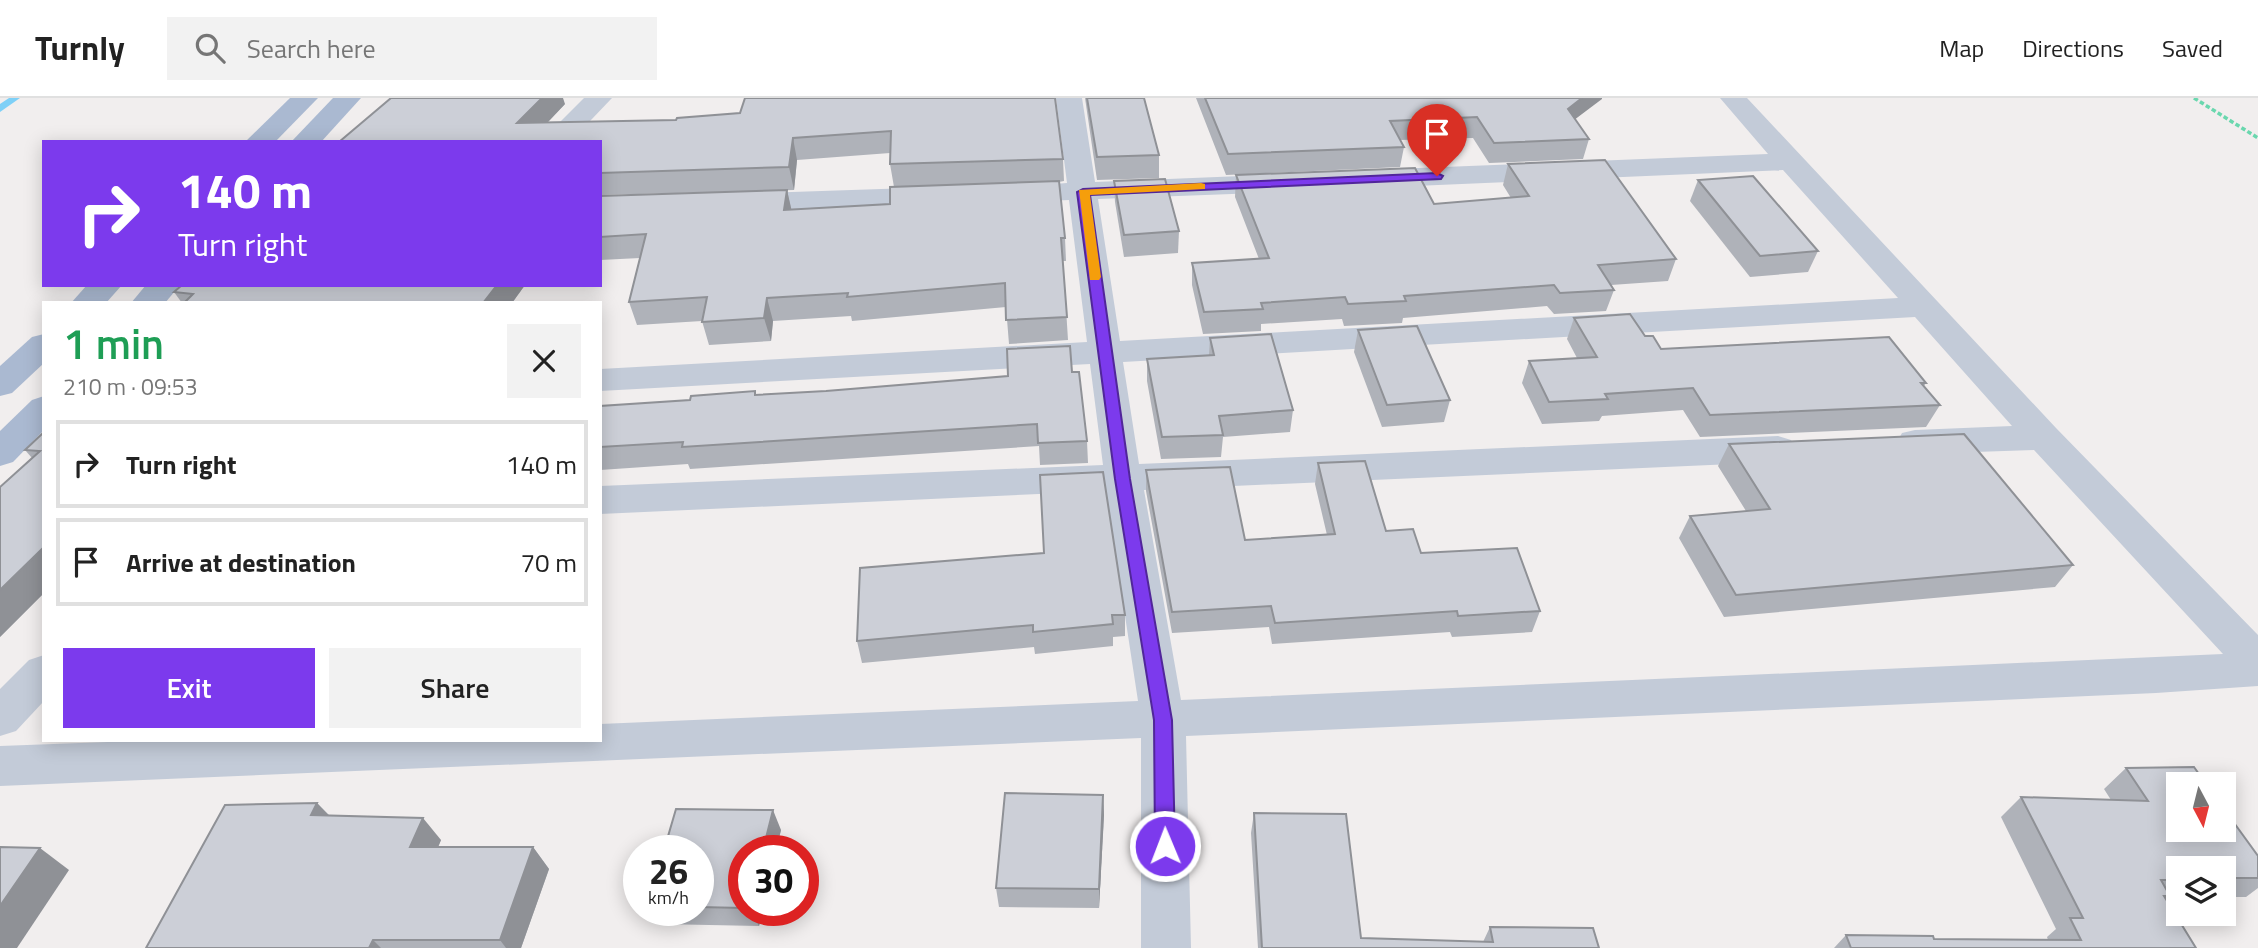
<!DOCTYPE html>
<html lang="en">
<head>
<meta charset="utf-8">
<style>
	:root { --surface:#fff; --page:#f2f2f2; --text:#222; --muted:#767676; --line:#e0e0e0; --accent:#7c3aed }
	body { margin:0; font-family:"Titillium Web",sans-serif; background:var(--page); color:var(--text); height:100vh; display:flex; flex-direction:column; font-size:26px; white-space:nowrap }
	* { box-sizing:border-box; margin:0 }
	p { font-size:23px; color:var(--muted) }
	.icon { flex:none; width:38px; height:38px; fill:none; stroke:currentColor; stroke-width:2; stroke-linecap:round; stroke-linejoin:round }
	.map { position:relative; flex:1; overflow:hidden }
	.details { position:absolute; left:42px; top:203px; width:560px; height:441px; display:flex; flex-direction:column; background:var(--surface); border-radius:0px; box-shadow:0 4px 18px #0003 }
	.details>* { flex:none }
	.hud { position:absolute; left:42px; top:42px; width:560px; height:147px; border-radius:0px; box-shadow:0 4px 18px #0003; background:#7c3aed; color:#fff; overflow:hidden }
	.needle { width:46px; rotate:173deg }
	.buttons { position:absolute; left:2166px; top:674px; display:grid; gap:14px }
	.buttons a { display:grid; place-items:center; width:70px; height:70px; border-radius:0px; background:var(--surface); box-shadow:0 4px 18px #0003; font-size:35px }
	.speed { position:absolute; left:623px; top:737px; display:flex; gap:14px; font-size:35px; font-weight:700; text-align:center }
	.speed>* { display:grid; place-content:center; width:91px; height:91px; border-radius:50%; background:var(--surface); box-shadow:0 4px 18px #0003; line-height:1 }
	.speed small { font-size:18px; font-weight:400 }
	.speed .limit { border:10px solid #d22; background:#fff; color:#111 }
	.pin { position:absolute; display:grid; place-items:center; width:60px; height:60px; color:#fff; margin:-72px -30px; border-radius:50% 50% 50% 0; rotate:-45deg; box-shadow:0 0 7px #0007 }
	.pin .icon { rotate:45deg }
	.me { position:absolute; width:77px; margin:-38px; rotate:359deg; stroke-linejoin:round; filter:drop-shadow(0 0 5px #0008) }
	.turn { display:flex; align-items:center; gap:24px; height:147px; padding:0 21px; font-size:32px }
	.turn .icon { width:91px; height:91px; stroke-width:2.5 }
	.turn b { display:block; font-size:49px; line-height:60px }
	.round { display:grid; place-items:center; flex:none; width:74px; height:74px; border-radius:0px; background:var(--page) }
	.head { display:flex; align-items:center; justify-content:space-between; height:119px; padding:0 21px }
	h1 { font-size:42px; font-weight:600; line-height:52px; color:#1e9e55 }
	.button { display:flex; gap:14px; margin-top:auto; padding:14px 21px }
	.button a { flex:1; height:80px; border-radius:0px; background:var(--accent); color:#fff; font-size:28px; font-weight:600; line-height:80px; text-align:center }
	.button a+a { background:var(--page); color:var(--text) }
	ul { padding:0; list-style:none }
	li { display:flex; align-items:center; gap:21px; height:88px; margin:0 14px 10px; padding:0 7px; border:4px solid var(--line); border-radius:0px }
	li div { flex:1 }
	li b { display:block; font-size:26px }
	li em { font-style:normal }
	header { display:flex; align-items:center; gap:42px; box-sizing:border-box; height:98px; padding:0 35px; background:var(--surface); border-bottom:2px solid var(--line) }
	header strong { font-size:33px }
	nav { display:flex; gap:38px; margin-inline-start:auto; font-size:24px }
	.search { width:490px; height:63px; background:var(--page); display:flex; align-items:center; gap:18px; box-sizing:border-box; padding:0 24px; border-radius:0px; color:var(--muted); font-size:26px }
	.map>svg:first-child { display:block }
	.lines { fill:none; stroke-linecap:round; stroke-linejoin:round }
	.stream { fill:#7ed0f7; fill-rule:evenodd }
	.path { stroke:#6ad7ae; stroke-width:3.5; stroke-dasharray:4.5 2.5; stroke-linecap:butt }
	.minor { fill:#c3cbd8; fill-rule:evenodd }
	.primary { fill:#aab9d1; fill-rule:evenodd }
	.wall { fill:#afb2b9 }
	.shaded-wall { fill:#8f9196 }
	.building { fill:#cccfd7; stroke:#8f9196; stroke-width:2 }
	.route { fill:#7c3aed; stroke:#51269a; stroke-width:2 }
	.slow { fill:#f59e0b }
</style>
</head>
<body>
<header>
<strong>Turnly</strong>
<div class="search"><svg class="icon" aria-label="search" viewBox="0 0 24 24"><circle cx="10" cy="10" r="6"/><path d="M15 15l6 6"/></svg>Search here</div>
<nav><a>Map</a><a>Directions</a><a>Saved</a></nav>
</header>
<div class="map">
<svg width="2258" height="850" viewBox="0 0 2258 850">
	<rect width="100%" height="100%" fill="#f1eeee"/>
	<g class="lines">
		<polygon class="stream" points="9,0 20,0 0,14 0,6"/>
		<polyline class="path" points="2194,0 2258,40"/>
		<g class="minor">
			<polygon points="584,0 612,0 570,44 540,44"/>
			<path d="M1056,0H1082L1095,84L1287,76L1297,79L1301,85L1297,91L1287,94L1098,101L1120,243L1898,200L1783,72L1368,90L1358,87L1354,81L1358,75L1368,72L1768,56L1720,0H1747L2056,330L2258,537V588L2156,595L1186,638L1191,850H1141V640L0,688V648L161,642H600V626L1138,603L1106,393L600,416V388L1103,367L1090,266L600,293V271L1087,244L1069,102L1008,105L998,102L993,96L998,90L1067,85ZM1915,219L2012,328L1915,332L1902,335L1897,344L1902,353L1915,356L2034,352L2223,556L1181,602L1144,392L1778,364L1791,360L1796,351L1791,342L1778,338L1139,366L1123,264Z"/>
			<polygon points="941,89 951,92 956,98 951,104 735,114 725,111 720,105 725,99 735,96"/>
			<polygon points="44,557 44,603 16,633 0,638 0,591 29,562"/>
		</g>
		<g class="primary">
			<polygon points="290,0 318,0 275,44 245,44"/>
			<polygon points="333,0 361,0 321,44 291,44"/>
			<polygon points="87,187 122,187 106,205 71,205"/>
			<polygon points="146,187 180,187 165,205 131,205"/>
			<polygon points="44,236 44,265 12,295 0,298 0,268 32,239"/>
			<polygon points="44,298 44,332 13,364 0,368 0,333 32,302"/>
		</g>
	</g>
	<g class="wall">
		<polygon points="745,0 1063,61 1064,83 1059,84 1065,140 1066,163 1063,163 1068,242 1009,246 1006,209 852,223 851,218 773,223 771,243 709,247 702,223 637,227 629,204 640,160 600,162 600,98 787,92 791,111 890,106 894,89 890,66 890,55 797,62 794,92 600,97 600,44 339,44 565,6 548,24 676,22 740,15"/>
		<polygon points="1085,0 1144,0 1159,57 1159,80 1097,82"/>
		<polygon points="1196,0 1602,0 1575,21 1589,41 1583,61 1489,65 1473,40 1400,42 1404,49 1400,69 1226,77"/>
		<polygon points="1508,66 1676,161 1668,183 1611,187 1614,192 1606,213 1554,216 1547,208 1403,220 1402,225 1344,228 1342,221 1261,226 1261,233 1203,236 1192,187 1192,165 1259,161 1235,99 1236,77 1434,106 1511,100 1503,87"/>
		<polygon points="1698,82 1818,153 1808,174 1750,179 1690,103"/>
		<polygon points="1114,83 1179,133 1178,155 1124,159 1115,104"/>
		<polygon points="182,187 525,187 512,205 182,205 174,194"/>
		<polygon points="1574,220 1645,238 1661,251 1926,285 1924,288 1940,307 1926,329 1700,339 1683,312 1602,318 1599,323 1542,326 1522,285 1529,263 1577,260 1567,241"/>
		<polygon points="1358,232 1450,302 1444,324 1382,329 1354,254"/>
		<polygon points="1210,240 1293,312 1290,334 1223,339 1221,359 1161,361 1147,283 1147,261 1209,257"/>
		<polygon points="1072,274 1087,343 1088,365 1040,367 1039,348 690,371 688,366 600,372 600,308 826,293"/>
		<polygon points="44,334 44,495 0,539 32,360 25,352"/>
		<polygon points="1729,346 2073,467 2055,489 1724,519 1679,440 1690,418 1746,413 1718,368"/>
		<polygon points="1318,365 1386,433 1421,455 1540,513 1532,534 1452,539 1450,534 1272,546 1269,529 1172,535 1146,393 1146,372 1245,442 1327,437 1315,386"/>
		<polygon points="1044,455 1125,517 1125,538 1113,539 1113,548 1035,556 1034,549 862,565 857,543"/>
		<polygon points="2126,670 2258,758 2258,790 2246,799 2224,799 2224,770 2179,770 2179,800 2166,801 2196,850 1834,850 1846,837 1934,841 2048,842 2047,839 2056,831 2001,719 2021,699 2111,702 2104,691"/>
		<polygon points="1103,697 1104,717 1099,810 999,809 996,790"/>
		<polygon points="317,705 329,717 441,742 438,749 533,749 549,771 521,850 146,850"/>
		<polygon points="1254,715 1361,840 1483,844 1490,829 1599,850 1258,850 1251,735"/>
		<polygon points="781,732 776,752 744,752 744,812 763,812 759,828 659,826 650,812 698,812 698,752"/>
	</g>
	<g class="shaded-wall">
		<polygon points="542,0 563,0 565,6 529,44 517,25"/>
		<polygon points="1582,0 1602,0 1602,1 1562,31 1568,11"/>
		<polygon points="793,40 797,62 794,92 789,69"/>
		<polygon points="787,92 792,114 784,112"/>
		<polygon points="497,187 525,187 512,205 483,205"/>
		<polygon points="767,200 773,223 771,243 764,220"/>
		<polygon points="44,449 44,495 0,539 0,492"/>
		<polygon points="1103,697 1104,717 1099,810 1099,791"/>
		<polygon points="317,705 338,727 311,717"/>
		<polygon points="773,712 781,732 776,752 763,752"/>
		<polygon points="423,720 441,742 429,771 410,749"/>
		<polygon points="533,749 549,771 521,850 506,850 500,842"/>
		<polygon points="40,750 69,772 17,850 0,850 0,808"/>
		<polygon points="751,812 763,812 759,828"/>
		<polygon points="373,842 381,850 369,850"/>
	</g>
	<g class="building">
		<polygon points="391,0 542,0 517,25 676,22 677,20 740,15 745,0 1055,0 1063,61 890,66 891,33 793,40 789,69 600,75 600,44 339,44"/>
		<polygon points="1087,0 1144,0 1159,57 1097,59"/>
		<polygon points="1205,0 1582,0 1568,11 1589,41 1494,45 1477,19 1390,23 1404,49 1228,56"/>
		<polygon points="1605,62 1676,161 1598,167 1614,192 1560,195 1554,187 1404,198 1406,203 1348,206 1345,199 1261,205 1263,211 1204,214 1192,165 1269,160 1236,77 1415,70 1434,106 1529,98 1508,66"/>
		<polygon points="1753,78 1818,153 1760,158 1698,82"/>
		<polygon points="1165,81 1179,133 1124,137 1114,83"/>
		<polygon points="1059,83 1065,140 1061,140 1067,219 1006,222 1005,185 847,199 848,195 767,200 764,220 702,224 707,199 629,204 646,136 600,139 600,98 787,92 784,112 890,106 890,89"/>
		<polygon points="182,187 497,187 483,205 184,205 193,196 174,194"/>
		<polygon points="1630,216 1645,238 1653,238 1661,251 1889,239 1926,285 1921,285 1940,307 1710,317 1693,290 1605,296 1608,301 1549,304 1529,263 1597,259 1574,220"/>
		<polygon points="1417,228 1450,302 1387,307 1358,232"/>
		<polygon points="1271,236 1293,312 1219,318 1223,337 1162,339 1147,261 1214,257 1210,240"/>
		<polygon points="1070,248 1072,274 1079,274 1087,343 1038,345 1037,326 682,349 683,344 600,349 600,308 690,302 691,298 755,293 755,297 826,293 1008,278 1007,251"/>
		<polygon points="44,334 44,449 0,492 0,389 40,353 25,352"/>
		<polygon points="1964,336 2073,467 1736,497 1690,418 1770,411 1729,346"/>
		<polygon points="1365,363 1386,433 1413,431 1421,455 1517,450 1540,513 1458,518 1457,513 1275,525 1271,508 1172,514 1146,372 1230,369 1245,442 1335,436 1318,365"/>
		<polygon points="1103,374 1125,517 1112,517 1113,526 1033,534 1033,527 857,543 860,470 1044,455 1040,377"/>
		<polygon points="2194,669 2206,686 2179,686 2179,732 2224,732 2224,711 2258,758 2258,780 2224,780 2224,770 2179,770 2179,782 2161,782 2170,798 2164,798 2196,850 1851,850 1846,837 1933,838 1934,841 2081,842 2070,820 2083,820 2021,699 2148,703 2126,670"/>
		<polygon points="1005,695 1103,697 1099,791 996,790"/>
		<polygon points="317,705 311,717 423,720 410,749 533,749 500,842 373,842 369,850 146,850 225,707"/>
		<polygon points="676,711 773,712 763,752 744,752 744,810 698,809 698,752 664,752"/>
		<polygon points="1254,715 1346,716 1361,840 1493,844 1490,829 1593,830 1599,850 1262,850"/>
		<polygon points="0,749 40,750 0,808"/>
	</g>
	<polygon class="route" points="1437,75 1443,78 1441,81 1090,97 1130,381 1172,622 1175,748 1172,755 1165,757 1158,755 1155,748 1154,622 1115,381 1077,94 1083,91"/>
	<polygon class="slow" points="1201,85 1205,86 1205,91 1090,97 1101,179 1099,182 1090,182 1079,92"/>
</svg>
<div class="buttons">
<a><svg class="needle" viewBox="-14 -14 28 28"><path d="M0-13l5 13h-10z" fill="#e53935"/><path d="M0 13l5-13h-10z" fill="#767676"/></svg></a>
<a><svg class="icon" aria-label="layers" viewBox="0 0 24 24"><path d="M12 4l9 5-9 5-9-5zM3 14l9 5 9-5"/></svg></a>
</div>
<div class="speed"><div>26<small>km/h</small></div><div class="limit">30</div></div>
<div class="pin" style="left:1437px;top:78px;background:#d93025"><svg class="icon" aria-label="arrive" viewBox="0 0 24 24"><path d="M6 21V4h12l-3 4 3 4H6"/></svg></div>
<svg class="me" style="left:1165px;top:748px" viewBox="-20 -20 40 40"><circle r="17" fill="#7c3aed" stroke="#fff" stroke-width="3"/><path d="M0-11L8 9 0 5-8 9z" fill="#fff"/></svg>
<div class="hud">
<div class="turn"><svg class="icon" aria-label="right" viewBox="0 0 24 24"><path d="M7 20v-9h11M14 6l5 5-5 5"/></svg><div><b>140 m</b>Turn right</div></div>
</div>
<section class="details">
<div class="head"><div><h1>1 min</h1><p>210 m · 09:53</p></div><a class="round"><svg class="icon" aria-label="close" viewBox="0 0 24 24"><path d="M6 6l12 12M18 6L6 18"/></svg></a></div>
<ul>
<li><svg class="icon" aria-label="right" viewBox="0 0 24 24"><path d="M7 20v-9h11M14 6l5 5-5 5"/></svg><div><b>Turn right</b></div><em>140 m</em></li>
<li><svg class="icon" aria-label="arrive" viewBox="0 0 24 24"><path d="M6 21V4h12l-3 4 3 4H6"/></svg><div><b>Arrive at destination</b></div><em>70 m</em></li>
</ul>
<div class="button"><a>Exit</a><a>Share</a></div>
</section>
</div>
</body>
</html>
